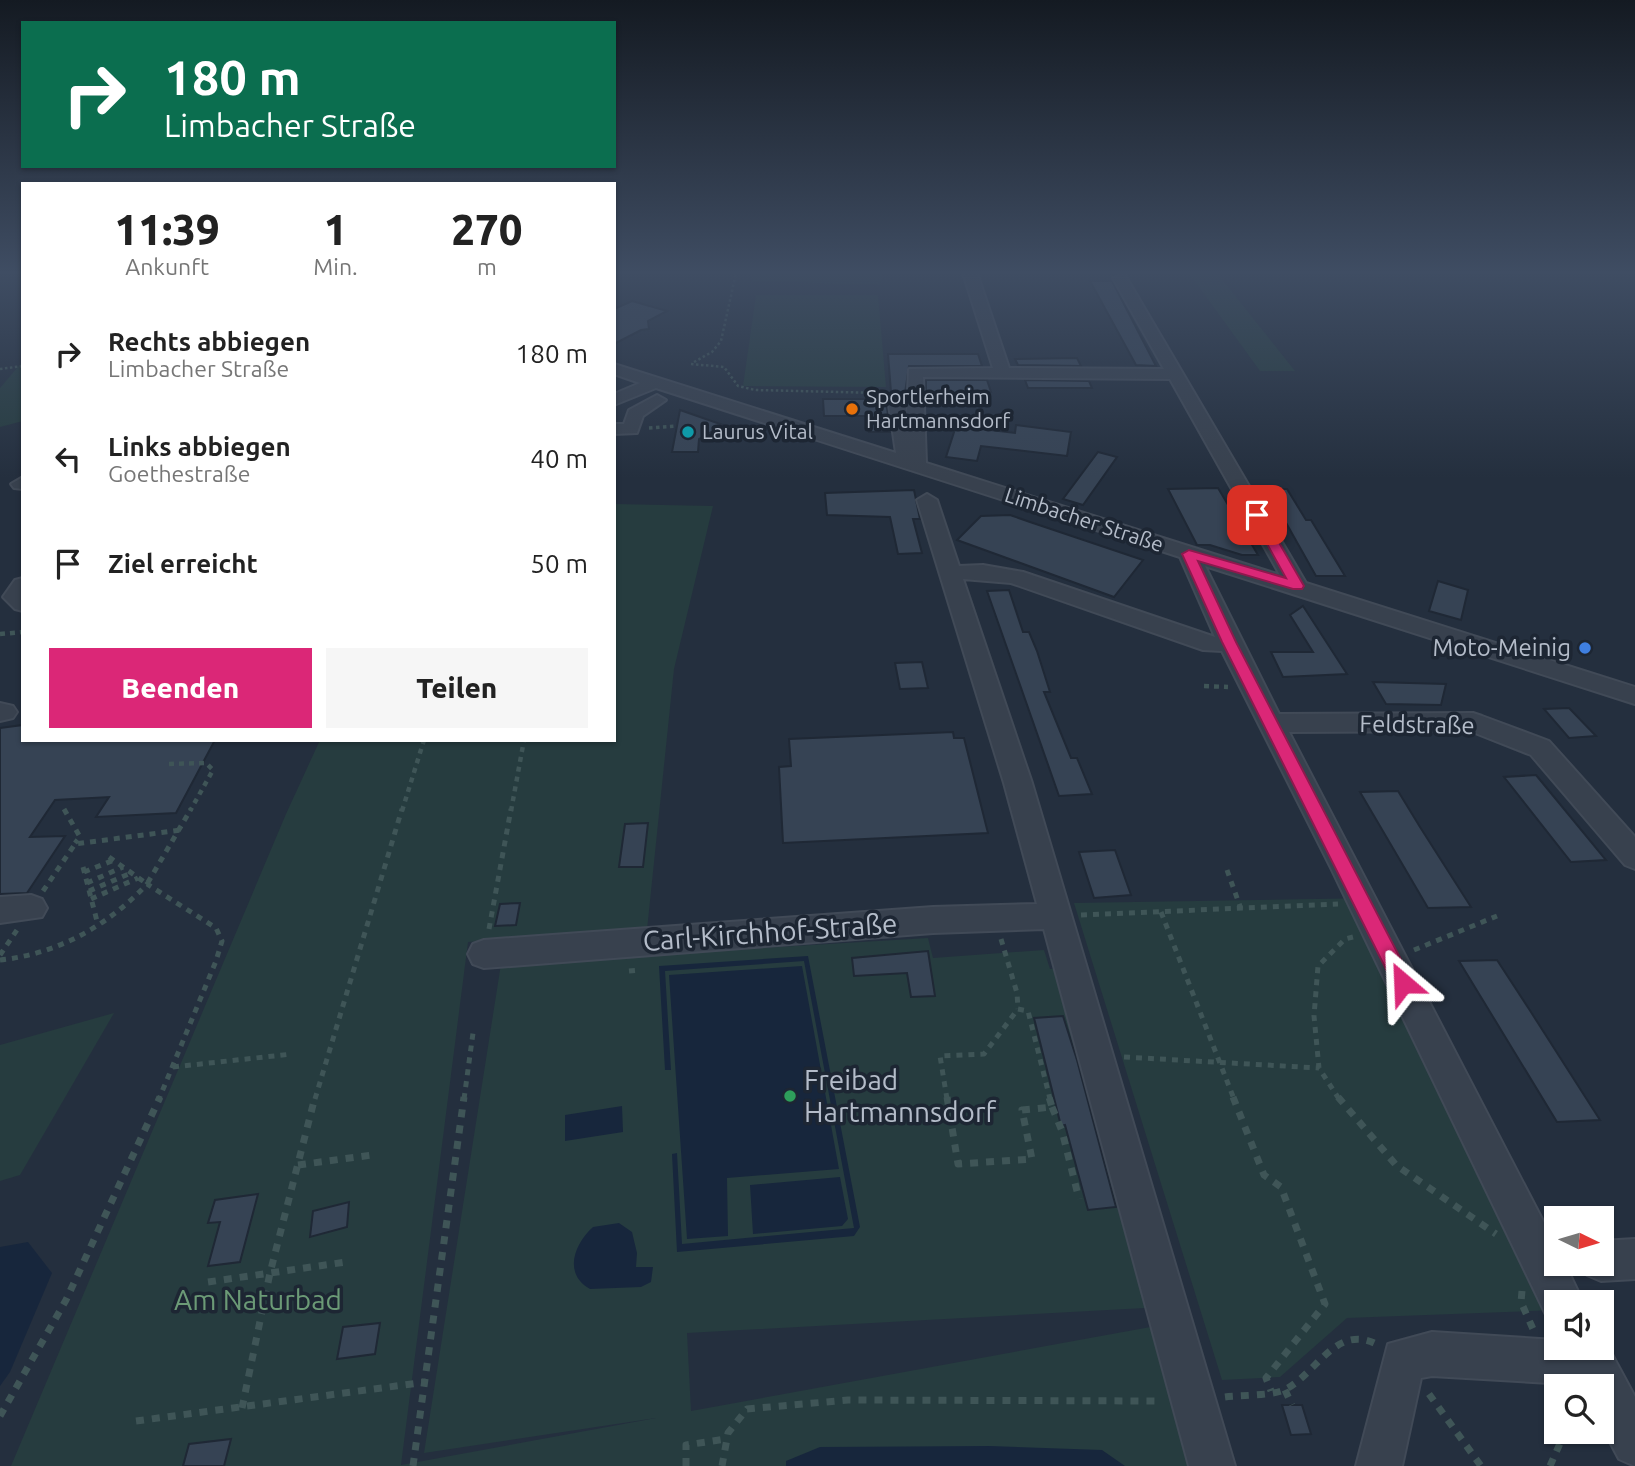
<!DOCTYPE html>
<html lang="de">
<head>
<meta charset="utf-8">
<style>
	:root { --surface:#fff; --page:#f6f6f6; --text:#222; --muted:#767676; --accent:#db2777 }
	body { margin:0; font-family:Ubuntu,sans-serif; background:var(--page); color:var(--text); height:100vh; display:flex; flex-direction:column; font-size:26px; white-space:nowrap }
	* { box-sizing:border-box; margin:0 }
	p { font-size:23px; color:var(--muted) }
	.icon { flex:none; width:38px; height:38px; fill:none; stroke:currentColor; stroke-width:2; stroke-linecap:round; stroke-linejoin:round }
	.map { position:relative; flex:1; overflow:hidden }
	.side { position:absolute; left:21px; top:182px; width:595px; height:560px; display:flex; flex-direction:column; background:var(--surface); border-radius:0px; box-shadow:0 2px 5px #0004 }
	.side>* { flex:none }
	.guide { position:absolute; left:21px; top:21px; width:595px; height:147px; border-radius:0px; box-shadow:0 2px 5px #0004; background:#0b6e4f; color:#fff; overflow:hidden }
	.needle { width:46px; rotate:95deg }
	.buttons { position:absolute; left:1544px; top:1206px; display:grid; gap:14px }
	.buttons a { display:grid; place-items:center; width:70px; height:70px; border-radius:0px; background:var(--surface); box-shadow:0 2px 5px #0004; font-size:35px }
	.pin { position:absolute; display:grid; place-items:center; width:60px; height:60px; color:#fff; margin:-30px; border-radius:14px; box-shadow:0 4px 10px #0006 }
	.me { position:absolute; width:77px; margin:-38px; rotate:334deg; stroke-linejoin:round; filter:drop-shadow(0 0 5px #0008) }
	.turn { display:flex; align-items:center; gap:24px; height:147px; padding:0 28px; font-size:32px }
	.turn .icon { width:91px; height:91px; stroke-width:2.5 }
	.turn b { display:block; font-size:49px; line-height:60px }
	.eta { display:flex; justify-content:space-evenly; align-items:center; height:119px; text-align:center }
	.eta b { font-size:42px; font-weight:800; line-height:49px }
	.button { display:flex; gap:14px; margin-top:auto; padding:14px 28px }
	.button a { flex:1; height:80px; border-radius:0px; background:var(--accent); color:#fff; font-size:28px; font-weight:800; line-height:80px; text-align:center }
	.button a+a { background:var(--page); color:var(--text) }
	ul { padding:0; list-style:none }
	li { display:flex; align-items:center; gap:21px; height:105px; padding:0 28px }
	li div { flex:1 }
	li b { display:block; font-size:26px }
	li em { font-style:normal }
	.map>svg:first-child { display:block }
	.green { fill:#263c3f }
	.water { fill:#17263c }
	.building { fill:#364354; stroke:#1f2835; stroke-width:2 }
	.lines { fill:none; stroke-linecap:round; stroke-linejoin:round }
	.minor-casing { stroke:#414a57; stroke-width:4 }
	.path-far4 { stroke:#3f5557; stroke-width:2.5; stroke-dasharray:2.5 2.5; stroke-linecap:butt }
	.path-far3 { stroke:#3f5557; stroke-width:3.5; stroke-dasharray:3.5 3.5; stroke-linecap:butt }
	.path-far2 { stroke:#3f5557; stroke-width:4.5; stroke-dasharray:5 5; stroke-linecap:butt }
	.path-far1 { stroke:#3f5557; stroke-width:5; stroke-dasharray:6 6; stroke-linecap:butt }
	.path { stroke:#3f5557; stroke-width:7; stroke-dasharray:8 8; stroke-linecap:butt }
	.minor { fill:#38414e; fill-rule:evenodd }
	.route { fill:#db2777; stroke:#8e194d; stroke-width:2 }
	.food-dot { fill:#e8710a; stroke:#1d2633; stroke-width:2.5 }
	.culture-dot { fill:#0f9aa8; stroke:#1d2633; stroke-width:2.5 }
	.shop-dot { fill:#3f7fe0; stroke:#1d2633; stroke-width:2.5 }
	.leisure-dot { fill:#2e9e5b; stroke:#1d2633; stroke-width:2.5 }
	.labels { text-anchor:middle; stroke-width:7; stroke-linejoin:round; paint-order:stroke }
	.far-poi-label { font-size:21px; fill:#b4bcc9; stroke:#1d2633; text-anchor:start }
	.far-street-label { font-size:21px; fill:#b4bcc9; stroke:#1d2633 }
	.poi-label { font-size:24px; fill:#b4bcc9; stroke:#1d2633; text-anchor:end }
	.street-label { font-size:24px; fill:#b4bcc9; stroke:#1d2633 }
	.near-street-label { font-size:28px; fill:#b4bcc9; stroke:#1d2633 }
	.near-poi-label { font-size:28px; fill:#b4bcc9; stroke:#1d2633; text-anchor:start }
	.near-park-label { font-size:28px; fill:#6b9a76; stroke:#1d2633 }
</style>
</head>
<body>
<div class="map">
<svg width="1635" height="1466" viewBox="0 0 1635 1466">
	<rect width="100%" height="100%" fill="#242f3e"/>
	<g class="green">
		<polygon points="754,273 882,273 880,285 751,281"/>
		<polygon points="1189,273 1217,273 1295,371 1260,371"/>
		<polygon points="756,295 878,295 886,387 743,386"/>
		<polygon points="23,361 23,421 0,427 0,388"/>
		<polygon points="614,504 713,506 674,669 647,930 468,942 401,1465 656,1418 424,1453 501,964 928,938 933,958 1044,950 1050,969 1061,968 1163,1307 687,1333 691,1411 1156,1326 1193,1466 11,1466 286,814 320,740 614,740"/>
		<polygon points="1377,898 1556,1255 1556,1264 1560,1264 1579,1302 1556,1302 1556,1310 1347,1318 1280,1377 1222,1380 1074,903"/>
		<polygon points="114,1013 20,1175 0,1181 0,1045"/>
	</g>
	<g class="water">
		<polygon points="808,956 860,1227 854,1236 677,1252 672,1154 677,1153 682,1244 854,1228 804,961 665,971 671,1070 665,1070 659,966"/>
		<polygon points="802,966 839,1169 727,1178 728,1236 687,1239 669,975"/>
		<polygon points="622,1106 623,1132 565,1141 565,1115"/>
		<polygon points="840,1177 848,1219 842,1226 753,1234 750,1185"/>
		<path d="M619,1223L632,1232L637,1253L636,1267H653L651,1282L641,1287L590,1289C563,1274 574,1244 593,1227Z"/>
		<polygon points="28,1242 52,1273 10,1372 0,1386 0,1247"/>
		<polygon points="990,1446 1102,1450 1125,1466 786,1466 786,1461 820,1447"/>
	</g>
	<g class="building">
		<polygon points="1090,281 1112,281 1156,366 1136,365"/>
		<polygon points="632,301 667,311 648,321 649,329 641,330 614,344 614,309"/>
		<polygon points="888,354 978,354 982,366 909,366 905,393 891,392"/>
		<polygon points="1077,358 1081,366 1018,365 1015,359"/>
		<polygon points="926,380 987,380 991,392 936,395 926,393"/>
		<polygon points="1025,380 1089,381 1092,388 1028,388"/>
		<polygon points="823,399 886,399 890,432 869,432 868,416 824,416"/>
		<polygon points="680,410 723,425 699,439 698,452 672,452"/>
		<polygon points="1016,425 1071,432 1067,456 981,446 977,461 946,457 956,426 1015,433"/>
		<polygon points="1098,452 1117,457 1083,505 1063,499"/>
		<polygon points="1218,488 1258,555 1242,555 1210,545 1197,545 1168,489"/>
		<polygon points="1267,489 1287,489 1306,520 1311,520 1345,576 1316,576"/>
		<polygon points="914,490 920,519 913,519 922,553 898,554 890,517 827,515 825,493"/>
		<polygon points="1010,515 1030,522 1143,560 1114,597 957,540 981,516"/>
		<polygon points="1438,581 1468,590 1461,620 1429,611"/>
		<polygon points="1009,590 1023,632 1029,632 1037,651 1050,692 1044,692 1071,758 1077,758 1092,794 1059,796 987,591"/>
		<polygon points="1303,606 1347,674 1283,677 1271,652 1313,652 1290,615"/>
		<polygon points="922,662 928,688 900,689 895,663"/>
		<polygon points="1373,682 1446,684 1441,705 1386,704"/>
		<polygon points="1569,708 1596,736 1569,738 1544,709"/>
		<polygon points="23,725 23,740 215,740 176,813 96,817 109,797 55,800 30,837 65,836 27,893 0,894 0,728"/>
		<polygon points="953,732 954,738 964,738 988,833 783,843 779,767 791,766 789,739"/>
		<polygon points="1536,775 1606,860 1571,862 1504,777"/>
		<polygon points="1398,791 1420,827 1471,907 1428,908 1360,792"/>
		<polygon points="648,823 643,867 619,867 625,824"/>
		<polygon points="1115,850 1131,895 1094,898 1079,852"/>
		<polygon points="520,903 516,925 495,926 500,904"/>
		<polygon points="928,951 935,996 911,997 907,973 854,976 852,958"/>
		<polygon points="1497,960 1529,1009 1600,1120 1557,1122 1459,961"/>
		<polygon points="1063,1016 1077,1060 1116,1207 1088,1210 1065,1125 1061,1126 1034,1018"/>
		<polygon points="258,1194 240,1262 208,1266 220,1222 208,1223 215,1200"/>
		<polygon points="349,1202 347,1227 310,1237 313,1211"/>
		<polygon points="380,1323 375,1354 337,1359 343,1327"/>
		<polygon points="1282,1405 1302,1405 1311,1434 1291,1435"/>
		<polygon points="231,1439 224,1466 183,1466 189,1444"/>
	</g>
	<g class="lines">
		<defs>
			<g id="minor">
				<path d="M963,273H977L1009,368L1164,369L1113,278L1125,275L1306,583L1635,687V704L1205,566L1279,714L1473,713L1482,716L1549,741L1635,837V869L1625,865L1531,755L1470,731L1289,732L1556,1246V1264H1565L1583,1302H1556V1320L1547,1317L1331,868L1222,651L1203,650L1011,583L963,579L1032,783L1235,1466H1189L1044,929L933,933L484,968L473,964L468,954L473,944L484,940L933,907L1037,904L1004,783L917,500L927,494L937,500L959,566L983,565L1023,572L1215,637L1180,557L656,388L614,405V394L640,383L614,374V364L896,453L888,398L896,393L902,394L907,413L909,369L993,368ZM923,377L1170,379L1280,575L926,463Z"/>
				<polygon points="657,395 666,400 643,416 637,433 614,434 614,424 624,424 629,410"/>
				<polygon points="23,477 23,489 14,488 11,484"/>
				<polygon points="23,578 23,611 15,609 3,597 15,580"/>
				<polygon points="0,703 13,706 17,712 13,718 0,721"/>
				<polygon points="31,895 42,899 47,908 42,917 0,923 0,897"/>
				<polygon points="1635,1239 1635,1279 1601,1281 1587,1275 1582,1264 1601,1264 1601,1241"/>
				<polygon points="1432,1332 1556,1340 1556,1348 1601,1348 1601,1334 1635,1397 1635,1466 1619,1459 1601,1425 1601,1386 1432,1376 1421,1378 1402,1466 1356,1466 1388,1344"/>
			</g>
		</defs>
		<use href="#minor" class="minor-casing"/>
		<g class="path-far4">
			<polyline points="694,362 712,352 721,341 736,273"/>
			<polyline points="691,364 724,367 738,386 755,390 882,393"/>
			<polyline points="0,369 23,366"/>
		</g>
		<polyline class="path-far3" points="649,428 677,426"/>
		<g class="path-far2">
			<polyline points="0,634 23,632"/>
			<polyline points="1204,686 1228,687"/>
			<polyline points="169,764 206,763 213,770 190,811"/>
			<polyline points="402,811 424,740"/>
			<polyline points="511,811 524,740"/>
		</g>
		<g class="path-far1">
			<polyline points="64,809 80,837 75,843"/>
			<polyline points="109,857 147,884 191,809"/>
			<polyline points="83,867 98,925"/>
			<polyline points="1227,870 1241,909"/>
			<polyline points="84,872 114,860"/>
			<polyline points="87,883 123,867"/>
			<polyline points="43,891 75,844 181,830"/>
			<polyline points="89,891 131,873"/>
			<polyline points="91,899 138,878"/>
			<polyline points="1161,912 1234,1099"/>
			<polyline points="1081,915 1338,904"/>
			<polyline points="489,929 511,809"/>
			<polyline points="1001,939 1017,993 1018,1009"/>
			<polyline points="1414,950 1497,916"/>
			<polyline points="0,955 17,930"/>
			<path d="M0,960C57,954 108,926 147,884L216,928L222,941L216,961L159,1099"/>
			<polyline points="629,971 640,970"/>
			<polyline points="1018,1009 1028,1011 1050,1099"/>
			<polyline points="1124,1057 1319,1068"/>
			<polyline points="173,1067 292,1054"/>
			<polyline points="315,1099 402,809"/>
			<polyline points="464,1099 473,1033"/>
			<polyline points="947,1099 940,1056 984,1054 1018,1009"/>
			<polyline points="1339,1099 1319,1068 1314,1016 1318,966 1345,939 1353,937"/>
		</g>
		<g class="path">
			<polyline points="947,1097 958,1164 1032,1159 1022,1110 1052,1107 1049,1097"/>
			<polyline points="1233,1097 1264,1175 1281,1187 1325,1304 1266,1378 1271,1391"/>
			<polyline points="1338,1097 1396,1165 1496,1234"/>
			<polyline points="1052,1107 1062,1131 1079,1199"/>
			<polyline points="298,1165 372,1155"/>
			<polyline points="208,1282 346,1262"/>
			<polyline points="1522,1291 1521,1302 1533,1329"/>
			<polyline points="1285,1390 1292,1405"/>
			<polyline points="1429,1394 1481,1466"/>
			<path d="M1225,1397C1240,1395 1274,1396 1286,1389C1317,1373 1337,1322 1378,1345"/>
			<polyline points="242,1408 270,1273 315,1097"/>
			<polyline points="0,1416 66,1300 160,1097"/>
			<polyline points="136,1421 426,1382"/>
			<polyline points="413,1466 464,1097"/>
			<polyline points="686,1466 686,1445 726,1439"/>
			<polyline points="722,1466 728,1433 747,1409 848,1400 1160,1401"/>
			<polyline points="1550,1466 1565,1432"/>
		</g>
		<use href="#minor" class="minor"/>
	</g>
	<linearGradient id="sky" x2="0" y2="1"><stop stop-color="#141a22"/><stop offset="0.57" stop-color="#3f4d63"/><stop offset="1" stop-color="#3f4d63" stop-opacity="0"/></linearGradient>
	<rect width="1635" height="478" fill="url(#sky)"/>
	<polygon class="route" points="1253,512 1263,515 1304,586 1302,589 1293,589 1198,561 1236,642 1410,977 1413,983 1410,989 1403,992 1396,989 1222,642 1182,554 1189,550 1286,578 1251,515"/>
	<circle class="food-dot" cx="852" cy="409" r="7"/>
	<circle class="culture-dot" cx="688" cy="432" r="7"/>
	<circle class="shop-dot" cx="1585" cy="648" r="7"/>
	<circle class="leisure-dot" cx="790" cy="1096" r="7"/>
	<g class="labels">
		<g class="far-poi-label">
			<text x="866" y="404">Sportlerheim<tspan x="866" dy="24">Hartmannsdorf</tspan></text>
			<text x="702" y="439">Laurus Vital</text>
		</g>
		<g class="far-street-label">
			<text transform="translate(1084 520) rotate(18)" y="7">Limbacher Straße</text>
		</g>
		<g class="poi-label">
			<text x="1571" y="656">Moto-Meinig</text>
		</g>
		<g class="street-label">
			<text transform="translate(1417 725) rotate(1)" y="8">Feldstraße</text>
		</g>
		<g class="near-street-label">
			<text transform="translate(770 932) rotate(-4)" y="10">Carl-Kirchhof-Straße</text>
		</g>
		<g class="near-poi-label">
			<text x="804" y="1090">Freibad<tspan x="804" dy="32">Hartmannsdorf</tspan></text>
		</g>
		<g class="near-park-label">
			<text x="258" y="1310">Am Naturbad</text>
		</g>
	</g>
</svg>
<div class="buttons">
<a><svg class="needle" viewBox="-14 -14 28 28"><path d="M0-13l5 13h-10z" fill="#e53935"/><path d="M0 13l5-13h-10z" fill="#767676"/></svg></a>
<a><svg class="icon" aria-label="sound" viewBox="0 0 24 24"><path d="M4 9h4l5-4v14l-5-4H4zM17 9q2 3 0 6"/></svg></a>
<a><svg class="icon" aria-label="search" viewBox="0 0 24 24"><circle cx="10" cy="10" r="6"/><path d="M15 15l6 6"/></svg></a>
</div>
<div class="pin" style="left:1257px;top:515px;background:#d93025"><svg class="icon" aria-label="arrive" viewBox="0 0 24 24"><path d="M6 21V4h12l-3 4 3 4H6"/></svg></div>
<svg class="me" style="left:1403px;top:983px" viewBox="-20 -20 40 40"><path d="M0-17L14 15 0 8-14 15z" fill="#db2777" stroke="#fff" stroke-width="4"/></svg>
<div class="guide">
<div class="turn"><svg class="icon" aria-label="right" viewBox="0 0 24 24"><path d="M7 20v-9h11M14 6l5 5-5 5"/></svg><div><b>180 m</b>Limbacher Straße</div></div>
</div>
<section class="side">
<div class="eta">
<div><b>11:39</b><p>Ankunft</p></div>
<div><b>1</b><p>Min.</p></div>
<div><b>270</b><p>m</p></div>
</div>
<ul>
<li><svg class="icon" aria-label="right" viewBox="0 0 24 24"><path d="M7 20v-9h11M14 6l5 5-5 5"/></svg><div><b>Rechts abbiegen</b><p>Limbacher Straße</p></div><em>180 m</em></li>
<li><svg class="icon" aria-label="left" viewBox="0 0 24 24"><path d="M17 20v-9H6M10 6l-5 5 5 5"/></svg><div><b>Links abbiegen</b><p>Goethestraße</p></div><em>40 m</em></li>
<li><svg class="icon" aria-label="arrive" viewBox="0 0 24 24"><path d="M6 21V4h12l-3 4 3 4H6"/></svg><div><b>Ziel erreicht</b></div><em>50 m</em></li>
</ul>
<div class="button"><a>Beenden</a><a>Teilen</a></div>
</section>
</div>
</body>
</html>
